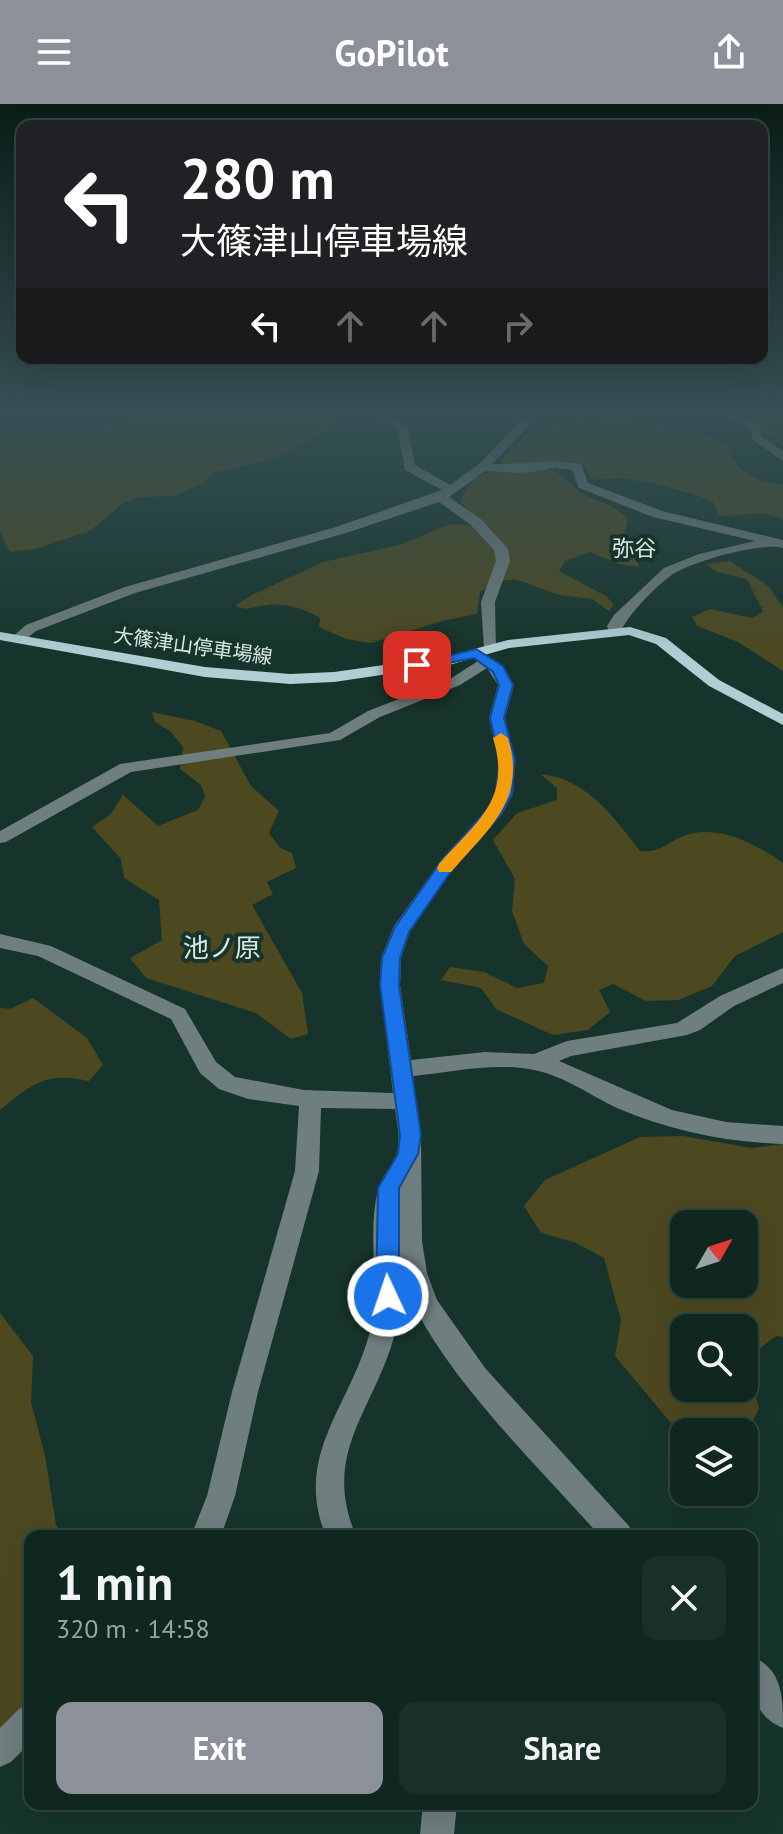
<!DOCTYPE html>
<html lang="en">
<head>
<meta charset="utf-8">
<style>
	:root { --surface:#102720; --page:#192f29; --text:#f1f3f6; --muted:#9ca5a5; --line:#30443e; --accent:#8c9099 }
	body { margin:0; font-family:"PT Sans","Noto Sans JP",sans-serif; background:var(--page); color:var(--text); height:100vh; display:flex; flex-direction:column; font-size:30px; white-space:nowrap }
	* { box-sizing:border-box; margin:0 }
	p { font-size:26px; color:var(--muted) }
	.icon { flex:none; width:44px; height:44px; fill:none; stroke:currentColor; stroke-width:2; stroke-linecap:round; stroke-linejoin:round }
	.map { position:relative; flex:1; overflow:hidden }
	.side { position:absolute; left:24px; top:1426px; width:734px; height:280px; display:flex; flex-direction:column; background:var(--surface); border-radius:16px; box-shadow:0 8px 32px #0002,0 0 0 2px var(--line) }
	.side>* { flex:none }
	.banner { position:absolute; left:16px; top:16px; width:752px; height:244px; border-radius:16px; box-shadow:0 8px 32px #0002,0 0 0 2px var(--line); background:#202124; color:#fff; overflow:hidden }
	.needle { width:52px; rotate:51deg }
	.controls { position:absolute; left:670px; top:1106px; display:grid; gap:16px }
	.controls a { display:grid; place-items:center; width:88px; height:88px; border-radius:16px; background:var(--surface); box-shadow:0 8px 32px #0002,0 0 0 2px var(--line); font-size:40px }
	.pin { position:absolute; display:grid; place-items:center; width:68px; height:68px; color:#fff; margin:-34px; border-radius:16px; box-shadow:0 4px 12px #0006 }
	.me { position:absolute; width:88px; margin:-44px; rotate:357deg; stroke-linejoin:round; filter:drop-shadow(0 0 6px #0008) }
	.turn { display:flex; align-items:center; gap:28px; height:168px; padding:0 32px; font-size:36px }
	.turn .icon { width:104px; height:104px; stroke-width:2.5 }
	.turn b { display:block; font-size:56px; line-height:68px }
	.lanes { display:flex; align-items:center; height:76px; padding:0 32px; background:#0003; justify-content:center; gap:40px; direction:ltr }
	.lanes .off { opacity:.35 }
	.round { display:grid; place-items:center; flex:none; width:84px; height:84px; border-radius:16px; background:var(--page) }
	.headline { display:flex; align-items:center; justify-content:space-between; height:136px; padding:0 32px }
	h1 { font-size:48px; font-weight:800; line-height:60px }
	.button { display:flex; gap:16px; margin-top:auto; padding:16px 32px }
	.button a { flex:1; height:92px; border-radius:16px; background:var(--accent); color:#fff; font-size:32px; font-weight:800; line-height:92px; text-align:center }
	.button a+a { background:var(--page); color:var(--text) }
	header { display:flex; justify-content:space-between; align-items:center; height:104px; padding:0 32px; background:var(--accent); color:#fff; font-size:36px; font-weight:800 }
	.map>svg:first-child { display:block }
	.green { fill:#4c4921; fill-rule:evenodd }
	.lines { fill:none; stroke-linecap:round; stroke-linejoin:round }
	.minor { fill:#6f7e7f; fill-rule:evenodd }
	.major { fill:#afcfd2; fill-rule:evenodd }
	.route { fill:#1a73e8; stroke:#114b97; stroke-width:2 }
	.slow { fill:#f59e0b }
	.labels { text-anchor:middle; stroke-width:8; stroke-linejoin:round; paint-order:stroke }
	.far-street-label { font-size:20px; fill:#d7e8e2; stroke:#16342b }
	.far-neighbourhood-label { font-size:22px; fill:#d7e8e2; stroke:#16342b }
	.neighbourhood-label { font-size:26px; fill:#d7e8e2; stroke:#16342b }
</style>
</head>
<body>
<header><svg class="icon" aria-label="menu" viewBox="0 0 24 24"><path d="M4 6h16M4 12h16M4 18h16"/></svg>GoPilot<svg class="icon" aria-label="share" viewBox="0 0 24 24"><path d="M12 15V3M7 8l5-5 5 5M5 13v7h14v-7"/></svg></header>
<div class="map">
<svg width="783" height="1730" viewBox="0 0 783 1730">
	<rect width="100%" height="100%" fill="#16342b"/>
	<g class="green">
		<polygon points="120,308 341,308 329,325 306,340 272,355 213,369 203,379 175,392 137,393 122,400 90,427 35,445 10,448 0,428 0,326 30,323 47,327 73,324 95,327 128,314"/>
		<path d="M606,308H653L640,309L635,314L641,319L701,329L726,341L739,364L757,375L783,381V415C757,404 744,414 719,411L713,398C686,386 651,378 621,374C609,373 602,378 590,374C583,349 561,358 542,360C529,362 516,362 503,363L501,356L530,326L553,323L564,315L595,321L605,319Z"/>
		<polygon points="739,308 783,308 783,341"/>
		<path d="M548,365C563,369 567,378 579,387C595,398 616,400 628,415L625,427L635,439L639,463L619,460L590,448L565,457L559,467L606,492L614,501L609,507L592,495L559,491L515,475L498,477L480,488L477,510L442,517L371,539L346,535L319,523L320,514C306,505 285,499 268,501C254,502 249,508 235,502L252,491L323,458L399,441L450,420L473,422L479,415L461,399C469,359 517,366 548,365Z"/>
		<polygon points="730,457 767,481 783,503 783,567 738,538 697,522 692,513 710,505 753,514 763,507 747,475 717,468 706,460"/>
		<polygon points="152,608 195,617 221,627 251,682 279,707 269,729 280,744 292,749 296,764 267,778 273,790 252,801 302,889 308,930 291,935 256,909 146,874 130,854 162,836 159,796 124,774 121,755 92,723 111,710 123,691 158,722 198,706 205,693 201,681 180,665 183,643 170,627 155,618"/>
		<path d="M540,670C586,674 613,712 640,747C659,749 664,741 681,733C714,718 755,739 783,759V828L735,852L712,882L678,896L646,897L613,880L599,886L610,908L588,926L553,931L496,905L481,884L441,876L450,863L484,868L517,884L544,879L548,862L524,840L512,807L515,775L493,736L517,709L557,696V684Z"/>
		<path d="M33,894L87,934L103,961L89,977C47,967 31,980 0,1006V904L10,905Z"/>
		<path d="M683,1032L752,1044L783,1040V1233L776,1232L745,1256L759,1304L746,1332L744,1328L676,1325L615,1252L621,1216L604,1154L574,1138L541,1129L524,1102L545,1076L640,1033ZM684,1120H744V1180H684ZM684,1224H744V1284H684Z"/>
		<polygon points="0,1209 33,1252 31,1298 45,1352 56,1421 63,1432 30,1432 30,1601 0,1628"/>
	</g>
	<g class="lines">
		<g class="minor">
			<path d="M372,308H385L407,323L415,361L450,381L479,360L529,308H542L492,360C522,361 552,354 581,360L588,379L662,407L783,436V444C760,438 694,457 673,470C656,482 625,513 620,530H610L607,522L614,511L664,464L699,450L755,437L653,413L579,384L572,366L555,364L524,369L486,367L449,393L481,415L508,445L510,457L495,498L496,547H486L484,544L481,498L496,457L494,446L471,421L439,398L346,429L135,489L36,527L22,538H12L10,535L26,521L125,483L336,423L442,386L405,366L398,326Z"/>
			<polygon points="721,308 735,308 759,321 762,333 783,347 783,357 753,336 750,325"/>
			<path d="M477,546L503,562L514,581L505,614L515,655L513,690L502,710L454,763L410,828L401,854L400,881L411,956L485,948L534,950L567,937L677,919L720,892L783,864V879L734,902L700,926L687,931L571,952L559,957L672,1006L726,1018L783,1022V1040C726,1038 670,1027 617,1004C590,991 564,972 534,966C495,958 452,968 413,972L421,1031L422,1137L427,1169L437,1196L485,1264L629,1422L634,1432H600C540,1364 458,1286 416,1206C406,1188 402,1167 399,1147C401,1176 402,1205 394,1233C373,1308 321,1349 356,1432H326C293,1352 349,1304 369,1231C382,1183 366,1133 378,1086C381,1073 390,1065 395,1054C402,1039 397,1020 395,1005L321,1004L319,1067L258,1288L235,1392L221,1432H191L207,1392L232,1288L295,1067L299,1002L248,995L219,985L200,969L171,915L38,852L0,844V830L51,842L185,905L216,958L235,973L304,986L393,989L380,881L381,854L394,822L442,755L488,704L495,690L499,655L489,614L498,581L487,564L460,581L380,613L340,636L131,668L6,738L0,739V727L120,660L330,629L368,607L450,575L478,557L470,550Z"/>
			<path d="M752,1552C783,1566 783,1593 783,1624C750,1610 752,1583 752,1552Z"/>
			<polygon points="30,1600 30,1639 11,1658 0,1663 0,1624 19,1605"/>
			<polygon points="423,1700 457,1700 454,1730 420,1730"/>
		</g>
		<polygon class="major" points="630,523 666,534 719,576 783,610 783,621 709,582 656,540 629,531 509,544 449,561 334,578 290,580 205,573 0,536 0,528 205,563 290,570 334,568 448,552 508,536"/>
	</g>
	<linearGradient id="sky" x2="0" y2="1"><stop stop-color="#0c1d18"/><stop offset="0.56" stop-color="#365055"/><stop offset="1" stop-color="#365055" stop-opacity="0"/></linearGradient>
	<rect width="783" height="550" fill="url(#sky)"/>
	<polygon class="route" points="476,545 503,562 513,581 504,614 515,655 512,690 501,710 454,763 409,828 400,854 399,881 421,1031 418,1050 399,1084 399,1192 396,1199 388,1202 380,1199 376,1192 378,1084 398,1050 400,1031 380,881 382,854 395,823 442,756 489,704 496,690 500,655 490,614 499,581 493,568 474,554 417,565 411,561"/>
	<path class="slow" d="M501,629L508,634C527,696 489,724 451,768H439L437,764L439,760C477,717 512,696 493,634Z"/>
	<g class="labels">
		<g class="far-street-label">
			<text transform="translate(193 542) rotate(8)" y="7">大篠津山停車場線</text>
		</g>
		<g class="far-neighbourhood-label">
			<text x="634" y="452">弥谷</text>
		</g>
		<g class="neighbourhood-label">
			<text x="222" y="853">池ノ原</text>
		</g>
	</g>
</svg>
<div class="controls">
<a><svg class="needle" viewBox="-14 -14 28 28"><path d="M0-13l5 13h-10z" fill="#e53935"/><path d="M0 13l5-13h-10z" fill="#9ca5a5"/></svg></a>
<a><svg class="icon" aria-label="search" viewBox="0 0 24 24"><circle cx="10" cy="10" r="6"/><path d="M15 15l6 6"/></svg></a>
<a><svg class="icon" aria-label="layers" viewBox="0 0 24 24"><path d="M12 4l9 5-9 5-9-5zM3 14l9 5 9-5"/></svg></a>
</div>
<div class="pin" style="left:417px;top:561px;background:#d93025"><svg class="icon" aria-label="arrive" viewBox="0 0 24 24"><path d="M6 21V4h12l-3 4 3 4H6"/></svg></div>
<svg class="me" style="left:388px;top:1192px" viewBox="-20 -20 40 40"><circle r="17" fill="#1a73e8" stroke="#fff" stroke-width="3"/><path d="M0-11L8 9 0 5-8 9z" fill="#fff"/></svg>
<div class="banner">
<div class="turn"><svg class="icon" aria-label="left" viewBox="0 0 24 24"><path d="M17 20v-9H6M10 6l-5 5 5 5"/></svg><div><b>280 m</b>大篠津山停車場線</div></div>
<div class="lanes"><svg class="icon" aria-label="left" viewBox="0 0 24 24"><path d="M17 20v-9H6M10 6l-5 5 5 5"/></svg><svg class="icon off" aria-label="ahead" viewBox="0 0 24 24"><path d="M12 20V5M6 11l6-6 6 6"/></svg><svg class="icon off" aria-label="ahead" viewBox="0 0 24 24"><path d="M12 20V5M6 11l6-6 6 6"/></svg><svg class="icon off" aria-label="right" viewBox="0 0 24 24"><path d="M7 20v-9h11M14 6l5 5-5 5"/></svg></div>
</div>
<section class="side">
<div class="headline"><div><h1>1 min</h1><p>320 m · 14:58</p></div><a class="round"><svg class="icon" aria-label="close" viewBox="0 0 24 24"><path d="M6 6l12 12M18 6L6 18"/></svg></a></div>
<div class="button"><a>Exit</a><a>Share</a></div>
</section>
</div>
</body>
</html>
